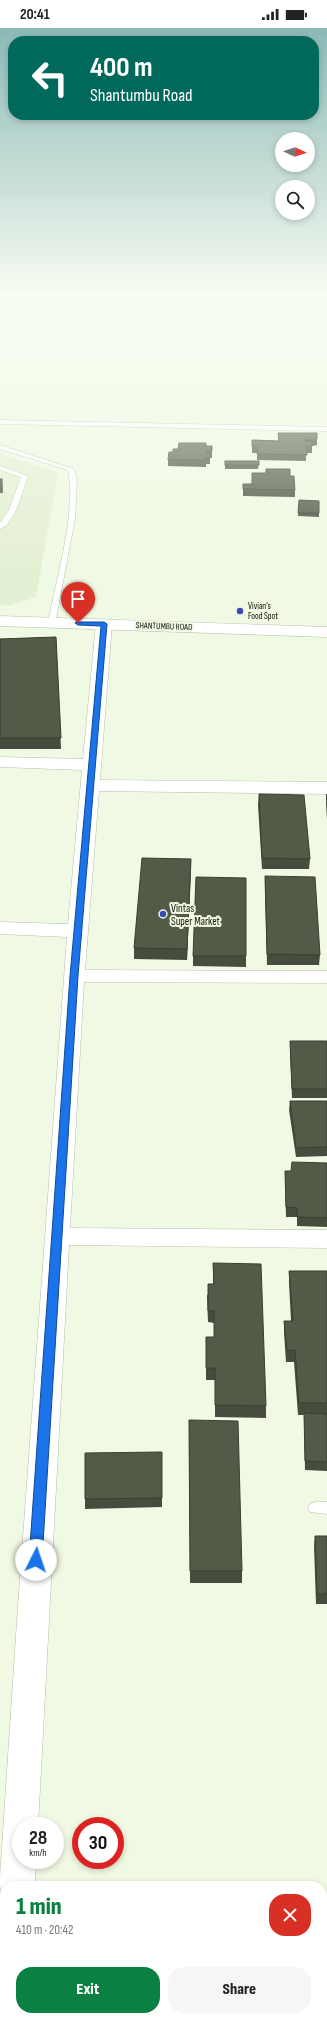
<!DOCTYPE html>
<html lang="en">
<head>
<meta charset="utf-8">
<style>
	:root { --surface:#fff; --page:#f6f6f6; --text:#222; --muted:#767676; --accent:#0b8043 }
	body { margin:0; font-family:"Sofia Sans Condensed",sans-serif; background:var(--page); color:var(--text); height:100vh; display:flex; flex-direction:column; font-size:15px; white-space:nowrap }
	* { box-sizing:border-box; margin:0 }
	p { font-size:13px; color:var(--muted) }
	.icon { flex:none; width:22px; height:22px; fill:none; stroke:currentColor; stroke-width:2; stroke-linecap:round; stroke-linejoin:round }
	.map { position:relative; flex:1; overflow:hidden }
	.sheet { position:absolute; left:0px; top:1853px; width:327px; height:140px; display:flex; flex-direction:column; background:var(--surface); border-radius:16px 16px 0 0; box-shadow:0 2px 6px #0003 }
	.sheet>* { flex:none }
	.hud { position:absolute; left:8px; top:8px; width:311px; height:84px; border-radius:16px; box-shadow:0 2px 6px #0003; background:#00695c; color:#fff; overflow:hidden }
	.needle { width:26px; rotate:94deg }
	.fabs { position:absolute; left:275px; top:104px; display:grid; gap:8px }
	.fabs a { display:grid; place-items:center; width:40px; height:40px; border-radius:50%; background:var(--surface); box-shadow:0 2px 6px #0003; font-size:20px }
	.speed { position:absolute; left:12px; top:1789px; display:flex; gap:8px; font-size:20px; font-weight:700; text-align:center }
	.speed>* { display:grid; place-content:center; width:52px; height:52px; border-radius:50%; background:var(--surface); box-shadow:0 2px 6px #0003; line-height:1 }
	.speed small { font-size:10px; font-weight:400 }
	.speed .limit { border:6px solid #d22; background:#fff; color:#111 }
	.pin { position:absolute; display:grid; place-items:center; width:34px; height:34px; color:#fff; margin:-41px -17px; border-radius:50% 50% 50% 0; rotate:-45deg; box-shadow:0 0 4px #0007 }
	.pin .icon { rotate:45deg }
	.me { position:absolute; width:44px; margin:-22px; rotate:4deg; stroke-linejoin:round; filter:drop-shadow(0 0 3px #0008) }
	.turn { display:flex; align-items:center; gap:14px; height:84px; padding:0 16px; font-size:18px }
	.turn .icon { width:52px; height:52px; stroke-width:2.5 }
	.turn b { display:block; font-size:28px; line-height:34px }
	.round { display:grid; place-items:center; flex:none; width:42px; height:42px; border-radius:16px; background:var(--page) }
	.summary { display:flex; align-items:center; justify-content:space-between; height:68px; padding:0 16px }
	h1 { font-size:24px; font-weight:800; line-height:30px; color:var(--accent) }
	.primary-button { display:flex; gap:8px; margin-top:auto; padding:8px 16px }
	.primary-button a { flex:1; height:46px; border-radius:16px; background:var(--accent); color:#fff; font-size:16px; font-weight:800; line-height:46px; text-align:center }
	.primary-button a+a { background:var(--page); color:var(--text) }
	.status { display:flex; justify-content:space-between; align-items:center; height:28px; padding:0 20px; background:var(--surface); direction:ltr }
	.status svg { height:11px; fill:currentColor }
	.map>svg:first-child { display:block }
	.built { fill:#e4f0d3 }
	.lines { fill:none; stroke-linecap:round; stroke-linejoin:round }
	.service-casing { stroke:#b6bfaa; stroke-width:1 }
	.minor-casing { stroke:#b6bfaa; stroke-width:1 }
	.tertiary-casing { stroke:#b6bfaa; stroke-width:1 }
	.service { fill:#fff; fill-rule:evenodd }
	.minor { fill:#fff; fill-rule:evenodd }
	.tertiary { fill:#fff; fill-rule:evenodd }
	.wall { fill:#474d3e }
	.shaded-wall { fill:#393f32 }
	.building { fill:#525a48; stroke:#393f32 }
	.route { fill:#1a73e8; stroke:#114b97 }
	.poi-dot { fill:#3849bc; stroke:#f0f9e3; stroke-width:1.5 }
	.labels { text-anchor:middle; stroke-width:4; stroke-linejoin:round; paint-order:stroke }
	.far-poi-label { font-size:9px; fill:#10130b; stroke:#f0f9e3; text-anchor:start }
	.far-street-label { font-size:9px; fill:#10130b; stroke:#f0f9e3 }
	.poi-label { font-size:11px; fill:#10130b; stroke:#f0f9e3; text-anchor:start }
</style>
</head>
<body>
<div class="status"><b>20:41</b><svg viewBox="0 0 49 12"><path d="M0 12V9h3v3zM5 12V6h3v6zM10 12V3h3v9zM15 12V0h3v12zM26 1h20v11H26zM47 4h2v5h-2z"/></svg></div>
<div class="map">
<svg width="327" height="1993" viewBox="0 0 327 1993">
	<rect width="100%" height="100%" fill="#f0f9e3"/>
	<polygon class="built" points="0,426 58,444 36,569 8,578 0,577"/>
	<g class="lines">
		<defs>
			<g id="service">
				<polygon points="0,392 327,399 327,403 0,396"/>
				<path d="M0,417L74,441L77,452L75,491L55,596L48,594C56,553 77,482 68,442L0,421Z"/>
				<path d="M0,438L28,448C23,462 15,496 0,501V495L9,482L21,449L0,442Z"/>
				<polygon points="315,1474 327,1474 327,1486 310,1484 308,1480 310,1476"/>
			</g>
			<g id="minor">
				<polygon points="104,591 110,593 112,596 100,752 327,754 327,766 99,763 85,942 327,943 327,955 84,954 70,1200 327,1202 327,1220 69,1217 38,1798 21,1798 21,1832 36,1832 35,1858 5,1858 5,1870 0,1859 0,1849 18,1578 67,909 0,906 0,894 68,896 82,742 0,739 0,729 83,731 96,596 98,593"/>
				<polygon points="5,1971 5,1988 28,1988 28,1993 0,1993 0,1973"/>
			</g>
			<polygon id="tertiary" points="0,588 327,599 327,609 0,598"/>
		</defs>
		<use href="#service" class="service-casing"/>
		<use href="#minor" class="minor-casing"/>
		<use href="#tertiary" class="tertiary-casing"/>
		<use href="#service" class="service"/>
		<use href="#minor" class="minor"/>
		<use href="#tertiary" class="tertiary"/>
	</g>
	<g class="wall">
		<polygon points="278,405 317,411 317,417 312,418 312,425 306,425 306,433 257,432 257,425 252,425 252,412 278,413"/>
		<polygon points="206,418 212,418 212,430 210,430 210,436 206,436 206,439 168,438 168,432 173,424 178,421"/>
		<polygon points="225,433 259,433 258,441 225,441"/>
		<polygon points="290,448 295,462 295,469 243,468 243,456 252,456"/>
		<polygon points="0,451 2,451 3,465 0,465"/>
		<polygon points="299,472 319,473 319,489 298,488"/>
		<polygon points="56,609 61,721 0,721 0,611"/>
		<polygon points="259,766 310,831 309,841 262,841 258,777"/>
		<polygon points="326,766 327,766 327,792 326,776"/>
		<polygon points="191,831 187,932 134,931 134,920"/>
		<polygon points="265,848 320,927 319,937 267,937 265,859"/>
		<polygon points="193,928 246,928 246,939 193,938"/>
		<polygon points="290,1013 327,1013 327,1070 292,1070 290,1022"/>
		<polygon points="290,1073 327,1073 327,1128 296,1129 289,1082"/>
		<polygon points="327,1135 327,1199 297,1198 297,1189 286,1189 285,1152 285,1143 291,1143"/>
		<polygon points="213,1235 266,1378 266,1390 215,1389 215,1352 206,1352 206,1309 214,1309 214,1295 208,1294 207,1268 213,1256"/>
		<polygon points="289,1243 327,1243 327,1443 305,1442 304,1387 298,1387 294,1334 286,1334 284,1305 284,1293 291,1293 289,1255"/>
		<polygon points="189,1392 242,1543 242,1555 190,1555"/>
		<polygon points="162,1424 162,1479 85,1481 85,1471"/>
		<polygon points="315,1508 327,1508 327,1576 316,1576 314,1518"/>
	</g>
	<g class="shaded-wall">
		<polygon points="317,411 317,417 305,418 305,412"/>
		<polygon points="191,831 191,841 187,932 187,921"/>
	</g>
	<g class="building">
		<polygon points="278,405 317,405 317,411 305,412 305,413 312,414 312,418 306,418 307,427 257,426 257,419 252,418 252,412 279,413"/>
		<polygon points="179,415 206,415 206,418 212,418 212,423 207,423 207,425 210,425 210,430 206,430 206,432 168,432 169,424 173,424 173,421 178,421"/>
		<rect x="225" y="433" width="34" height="4"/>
		<polygon points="266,441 290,441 290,448 294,448 295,462 243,461 243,456 252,456 252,445 266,445"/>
		<rect x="0" y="451" width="2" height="10"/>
		<polygon points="299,472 319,473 319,485 298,485"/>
		<polygon points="56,609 61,710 0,710 0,611"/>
		<polygon points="259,766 304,767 310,831 262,830"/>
		<polygon points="142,830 191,831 187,921 134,920"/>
		<polygon points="265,848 315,849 320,927 267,926"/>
		<polygon points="196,849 246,850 246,928 193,928"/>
		<polygon points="290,1013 327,1013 327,1061 292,1061"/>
		<polygon points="290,1073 327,1073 327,1119 296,1120"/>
		<polygon points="292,1134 327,1135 327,1190 297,1189 297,1180 286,1179 285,1143 291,1143"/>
		<polygon points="213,1235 261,1236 266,1378 215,1377 215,1340 206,1340 206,1309 214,1309 214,1283 208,1283 208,1256 214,1256"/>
		<polygon points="289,1243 327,1243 327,1375 299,1375 295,1322 287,1322 284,1293 293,1293"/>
		<polygon points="304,1385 327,1386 327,1434 305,1433"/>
		<polygon points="189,1392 238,1393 242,1543 190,1543"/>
		<polygon points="162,1424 162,1470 85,1471 85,1425"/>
		<polygon points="315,1508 327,1508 327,1566 317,1566"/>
	</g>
	<linearGradient id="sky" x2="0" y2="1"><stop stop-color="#8bb9b6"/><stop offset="0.49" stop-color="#f8fcf2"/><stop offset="1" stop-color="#f8fcf2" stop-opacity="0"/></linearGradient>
	<rect width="327" height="546" fill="url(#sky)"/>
	<polygon class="route" points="76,594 104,594 107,596 78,948 42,1532 40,1535 36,1537 31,1535 29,1532 70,948 101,598 78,597 75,595"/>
	<g class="poi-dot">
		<circle cx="240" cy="583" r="4"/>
		<circle cx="163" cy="886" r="4"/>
	</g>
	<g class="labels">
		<g class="far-poi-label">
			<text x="248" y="581">Vivian’s<tspan x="248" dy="10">Food Spot</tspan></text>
		</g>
		<g class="far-street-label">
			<text transform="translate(164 598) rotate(2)" y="3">SHANTUMBU ROAD</text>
		</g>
		<g class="poi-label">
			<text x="171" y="884">Vintas<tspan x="171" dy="13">Super Market</tspan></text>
		</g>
	</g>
</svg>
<div class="fabs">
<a><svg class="needle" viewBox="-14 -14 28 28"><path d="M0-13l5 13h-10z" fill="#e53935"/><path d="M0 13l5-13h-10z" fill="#767676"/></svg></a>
<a><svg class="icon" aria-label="search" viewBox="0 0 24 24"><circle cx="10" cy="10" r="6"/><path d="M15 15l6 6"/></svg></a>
</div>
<div class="speed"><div>28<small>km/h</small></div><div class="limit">30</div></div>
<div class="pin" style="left:78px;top:595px;background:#d93025"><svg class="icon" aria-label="arrive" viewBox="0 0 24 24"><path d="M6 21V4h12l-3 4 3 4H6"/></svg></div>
<svg class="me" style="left:36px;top:1532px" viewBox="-20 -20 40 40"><circle r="19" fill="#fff"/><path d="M0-13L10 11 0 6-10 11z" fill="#1a73e8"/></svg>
<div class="hud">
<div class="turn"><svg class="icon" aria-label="left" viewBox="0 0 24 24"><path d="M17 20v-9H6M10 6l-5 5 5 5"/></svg><div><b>400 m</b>Shantumbu Road</div></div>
</div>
<section class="sheet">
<div class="summary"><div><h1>1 min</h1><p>410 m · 20:42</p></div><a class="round" style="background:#d93025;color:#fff"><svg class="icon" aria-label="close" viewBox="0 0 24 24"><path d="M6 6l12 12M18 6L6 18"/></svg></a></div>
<div class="primary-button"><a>Exit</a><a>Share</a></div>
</section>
</div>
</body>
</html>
